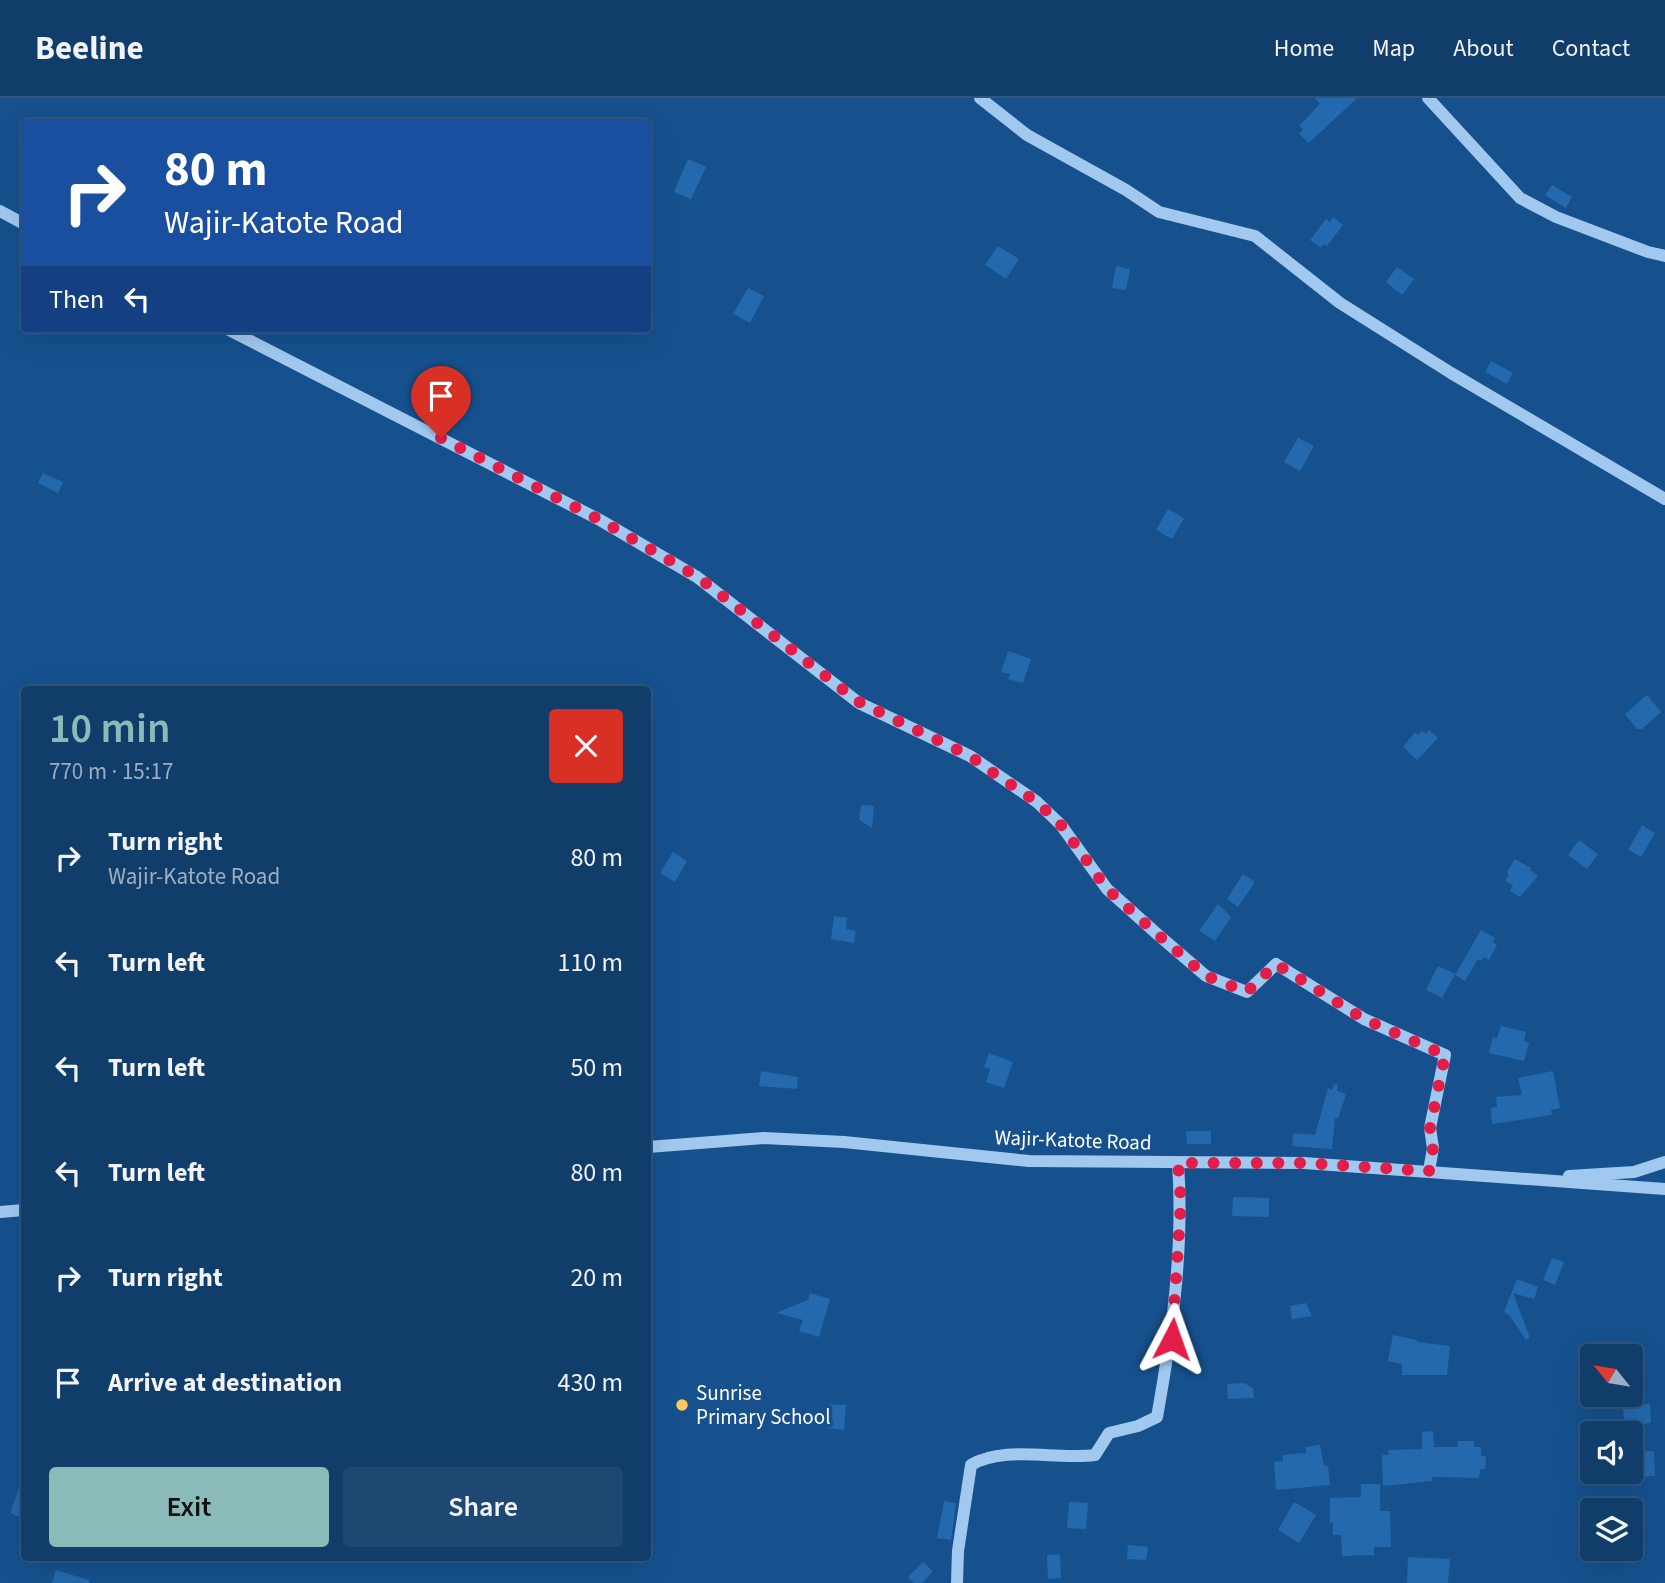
<!DOCTYPE html>
<html lang="en">
<head>
<meta charset="utf-8">
<style>
	:root { --surface:#103d6a; --page:#1e4872; --text:#f1f3f6; --muted:#9caec1; --line:#30567e; --accent:#8bbbb9 }
	body { margin:0; font-family:"Source Sans 3",sans-serif; background:var(--page); color:var(--text); height:100vh; display:flex; flex-direction:column; font-size:26px; white-space:nowrap }
	* { box-sizing:border-box; margin:0 }
	p { font-size:23px; color:var(--muted) }
	.icon { flex:none; width:38px; height:38px; fill:none; stroke:currentColor; stroke-width:2; stroke-linecap:round; stroke-linejoin:round }
	.map { position:relative; flex:1; overflow:hidden }
	.sheet { position:absolute; left:21px; top:588px; width:630px; height:875px; display:flex; flex-direction:column; background:var(--surface); border-radius:7px; box-shadow:0 7px 28px #0002,0 0 0 2px var(--line) }
	.sheet>* { flex:none }
	.top-card { position:absolute; left:21px; top:21px; width:630px; height:214px; border-radius:7px; box-shadow:0 7px 28px #0002,0 0 0 2px var(--line); background:#1a4fa0; color:#fff; overflow:hidden }
	.needle { width:46px; rotate:300deg }
	.controls { position:absolute; left:1580px; top:1246px; display:grid; gap:14px }
	.controls a { display:grid; place-items:center; width:63px; height:63px; border-radius:7px; background:var(--surface); box-shadow:0 7px 28px #0002,0 0 0 2px var(--line); font-size:35px }
	.pin { position:absolute; display:grid; place-items:center; width:60px; height:60px; color:#fff; margin:-72px -30px; border-radius:50% 50% 50% 0; rotate:-45deg; box-shadow:0 0 7px #0007 }
	.pin .icon { rotate:45deg }
	.me { position:absolute; width:77px; margin:-38px; rotate:4deg; stroke-linejoin:round; filter:drop-shadow(0 0 5px #0008) }
	.turn { display:flex; align-items:center; gap:24px; height:147px; padding:0 28px; font-size:32px }
	.turn .icon { width:91px; height:91px; stroke-width:2.5 }
	.turn b { display:block; font-size:49px; line-height:60px }
	.then { display:flex; align-items:center; height:66px; padding:0 28px; background:#0003; gap:14px; font-size:26px }
	.round { display:grid; place-items:center; flex:none; width:74px; height:74px; border-radius:7px; background:var(--page) }
	.summary { display:flex; align-items:center; justify-content:space-between; height:119px; padding:0 28px }
	h1 { font-size:42px; font-weight:600; line-height:52px; color:var(--accent) }
	.action { display:flex; gap:14px; margin-top:auto; padding:14px 28px }
	.action a { flex:1; height:80px; border-radius:7px; background:var(--accent); color:#111; font-size:28px; font-weight:600; line-height:80px; text-align:center }
	.action a+a { background:var(--page); color:var(--text) }
	ul { padding:0; list-style:none }
	li { display:flex; align-items:center; gap:21px; height:105px; padding:0 28px }
	li div { flex:1 }
	li b { display:block; font-size:26px }
	li em { font-style:normal }
	header { display:flex; align-items:center; gap:42px; box-sizing:border-box; height:98px; padding:0 35px; background:var(--surface); border-bottom:2px solid var(--line) }
	header strong { font-size:33px }
	nav { display:flex; gap:38px; margin-inline-start:auto; font-size:24px }
	.map>svg:first-child { display:block }
	.building { fill:#2469ad }
	.lines { fill:none; stroke-linecap:round; stroke-linejoin:round }
	.minor { stroke:#a1c9f0; stroke-width:12 }
	.route { stroke:#e11d48; stroke-width:12; stroke-dasharray:0 21.6 }
	.poi-dot { fill:#ffc860; stroke:#16518e; stroke-width:2.5 }
	.labels { text-anchor:middle; stroke-width:7; stroke-linejoin:round; paint-order:stroke }
	.street-label { font-size:21px; fill:#fff; stroke:#16518e }
	.poi-label { font-size:21px; fill:#fff; stroke:#16518e; text-anchor:start }
</style>
</head>
<body>
<header>
<strong>Beeline</strong>
<nav><a>Home</a><a>Map</a><a>About</a><a>Contact</a></nav>
</header>
<div class="map">
<svg width="1665" height="1485" viewBox="0 0 1665 1485">
	<rect width="100%" height="100%" fill="#16518e"/>
	<g class="building">
		<polygon points="1315,0 1357,0 1309,45 1299,36 1303,31 1299,28 1320,6"/>
		<polygon points="688,61 706,69 691,101 674,94"/>
		<polygon points="1552,87 1572,99 1566,110 1545,97"/>
		<polygon points="1333,119 1343,127 1327,148 1324,146 1321,150 1310,142 1326,121 1330,124"/>
		<polygon points="998,148 1019,161 1006,181 985,167"/>
		<polygon points="1116,168 1130,171 1126,192 1112,190"/>
		<polygon points="1397,169 1414,181 1402,197 1386,184"/>
		<polygon points="748,190 764,198 750,225 733,216"/>
		<polygon points="1491,263 1513,275 1507,286 1485,274"/>
		<polygon points="1298,340 1314,348 1300,373 1284,364"/>
		<polygon points="43,375 63,384 58,395 38,385"/>
		<polygon points="1168,411 1184,420 1172,441 1156,432"/>
		<polygon points="1008,553 1031,561 1023,585 1008,581 1010,576 1001,574"/>
		<polygon points="1647,597 1661,614 1642,631 1637,631 1625,616"/>
		<polygon points="1429,632 1438,640 1417,662 1403,649 1415,634 1418,637 1422,633 1426,636"/>
		<polygon points="861,707 874,708 872,730 859,722"/>
		<polygon points="1642,727 1655,735 1641,759 1628,752"/>
		<polygon points="1579,742 1598,756 1587,771 1568,757"/>
		<polygon points="673,754 687,763 675,784 660,775"/>
		<polygon points="1515,761 1531,770 1530,772 1538,778 1520,799 1510,793 1513,787 1505,783 1509,776 1507,774"/>
		<polygon points="1243,776 1255,784 1238,809 1227,801"/>
		<polygon points="1218,806 1231,819 1215,843 1199,833"/>
		<polygon points="834,818 847,820 846,831 856,833 854,845 831,841"/>
		<polygon points="1481,832 1495,840 1493,844 1497,847 1489,862 1484,859 1482,863 1478,861 1465,883 1455,877"/>
		<polygon points="1438,868 1455,876 1442,900 1426,892"/>
		<polygon points="1501,928 1526,934 1524,943 1529,945 1524,963 1489,955 1493,939 1497,940"/>
		<polygon points="989,955 1013,964 1004,990 986,984 990,971 984,969"/>
		<polygon points="761,973 798,979 797,991 759,988"/>
		<polygon points="1553,973 1560,1010 1551,1012 1552,1017 1492,1026 1491,1010 1497,1009 1496,999 1522,997 1518,980"/>
		<polygon points="1334,986 1338,987 1337,993 1346,996 1338,1021 1335,1020 1332,1051 1292,1048 1293,1035 1315,1037 1328,990 1332,992"/>
		<polygon points="1186,1033 1211,1033 1211,1046 1187,1046"/>
		<polygon points="1233,1099 1269,1100 1269,1119 1232,1118"/>
		<polygon points="1552,1160 1564,1164 1555,1187 1543,1182"/>
		<polygon points="1517,1181 1538,1189 1534,1201 1513,1195 1530,1240 1526,1242 1510,1218 1504,1214"/>
		<polygon points="810,1195 830,1201 819,1239 799,1233 803,1222 776,1215 808,1202"/>
		<polygon points="1306,1205 1312,1218 1292,1221 1290,1208"/>
		<polygon points="1393,1237 1417,1242 1417,1244 1450,1248 1447,1277 1402,1277 1402,1266 1388,1263"/>
		<polygon points="1244,1285 1253,1290 1254,1300 1228,1301 1227,1286"/>
		<polygon points="829,1306 846,1307 844,1332 826,1330"/>
		<polygon points="1650,1306 1651,1325 1641,1326 1635,1345 1630,1326 1624,1327 1623,1307"/>
		<polygon points="1433,1333 1434,1349 1457,1349 1458,1343 1474,1343 1474,1349 1481,1349 1481,1358 1486,1358 1485,1371 1480,1371 1479,1380 1432,1379 1432,1383 1383,1388 1382,1357 1389,1357 1388,1352 1422,1351 1422,1334"/>
		<polygon points="1320,1347 1324,1368 1328,1368 1330,1387 1276,1392 1274,1364 1283,1363 1283,1357 1306,1355 1306,1349"/>
		<polygon points="1654,1353 1655,1378 1636,1379 1635,1354"/>
		<polygon points="23,1379 24,1379 24,1421 10,1415"/>
		<polygon points="1361,1386 1380,1386 1380,1413 1390,1413 1391,1449 1374,1449 1374,1457 1342,1458 1341,1437 1333,1437 1333,1424 1330,1425 1330,1400 1361,1399"/>
		<polygon points="944,1403 956,1405 951,1442 937,1440"/>
		<polygon points="1069,1404 1088,1405 1086,1431 1067,1430"/>
		<polygon points="1294,1404 1316,1417 1299,1445 1278,1432"/>
		<polygon points="1128,1447 1148,1449 1146,1462 1127,1461"/>
		<polygon points="1060,1456 1061,1480 1048,1481 1047,1457"/>
		<polygon points="1408,1459 1450,1461 1448,1485 1407,1485"/>
		<polygon points="923,1464 933,1473 922,1485 914,1485 908,1479"/>
		<polygon points="56,1472 89,1482 89,1485 52,1485"/>
	</g>
	<g class="lines">
		<g class="minor">
			<polyline points="980,0 1027,37 1126,92 1159,114 1255,138 1340,205 1451,275 1665,401"/>
			<polyline points="1428,0 1520,100 1556,119 1648,154 1665,158"/>
			<polyline points="0,113 24,126"/>
			<polyline points="227,231 600,422 697,479 859,605 970,658 1037,704 1061,727 1107,791 1156,835 1206,878 1247,894 1276,866 1364,921 1445,957 1430,1030 1433,1050 1429,1073"/>
			<polyline points="648,1049 764,1040 844,1044 1029,1063 1304,1065 1665,1091"/>
			<polyline points="1569,1078 1634,1074 1665,1064"/>
			<polyline points="0,1114 24,1112"/>
			<path d="M957,1485L958,1453L971,1367C1004,1347 1055,1362 1095,1357L1109,1335L1138,1328L1157,1319C1172,1236 1184,1150 1178,1065"/>
		</g>
	</g>
	<g class="lines">
		<polyline class="route" points="441,340 600,422 698,479 859,604 970,658 992,674 1037,704 1061,727 1107,791 1156,835 1206,878 1247,894 1276,866 1364,921 1445,957 1430,1030 1433,1050 1429,1073 1304,1065 1178,1065 1181,1104 1172,1241"/>
	</g>
	<circle class="poi-dot" cx="682" cy="1307" r="7"/>
	<g class="labels">
		<g class="street-label">
			<text transform="translate(1073 1042) rotate(2)" y="7">Wajir-Katote Road</text>
		</g>
		<g class="poi-label">
			<text x="696" y="1302">Sunrise<tspan x="696" dy="24">Primary School</tspan></text>
		</g>
	</g>
</svg>
<div class="controls">
<a><svg class="needle" viewBox="-14 -14 28 28"><path d="M0-13l5 13h-10z" fill="#e53935"/><path d="M0 13l5-13h-10z" fill="#9caec1"/></svg></a>
<a><svg class="icon" aria-label="sound" viewBox="0 0 24 24"><path d="M4 9h4l5-4v14l-5-4H4zM17 9q2 3 0 6"/></svg></a>
<a><svg class="icon" aria-label="layers" viewBox="0 0 24 24"><path d="M12 4l9 5-9 5-9-5zM3 14l9 5 9-5"/></svg></a>
</div>
<div class="pin" style="left:441px;top:340px;background:#d93025"><svg class="icon" aria-label="arrive" viewBox="0 0 24 24"><path d="M6 21V4h12l-3 4 3 4H6"/></svg></div>
<svg class="me" style="left:1172px;top:1241px" viewBox="-20 -20 40 40"><path d="M0-17L14 15 0 8-14 15z" fill="#e11d48" stroke="#fff" stroke-width="4"/></svg>
<div class="top-card">
<div class="turn"><svg class="icon" aria-label="right" viewBox="0 0 24 24"><path d="M7 20v-9h11M14 6l5 5-5 5"/></svg><div><b>80 m</b>Wajir-Katote Road</div></div>
<div class="then">Then<svg class="icon" aria-label="left" viewBox="0 0 24 24"><path d="M17 20v-9H6M10 6l-5 5 5 5"/></svg></div>
</div>
<section class="sheet">
<div class="summary"><div><h1>10 min</h1><p>770 m · 15:17</p></div><a class="round" style="background:#d93025;color:#fff"><svg class="icon" aria-label="close" viewBox="0 0 24 24"><path d="M6 6l12 12M18 6L6 18"/></svg></a></div>
<ul>
<li><svg class="icon" aria-label="right" viewBox="0 0 24 24"><path d="M7 20v-9h11M14 6l5 5-5 5"/></svg><div><b>Turn right</b><p>Wajir-Katote Road</p></div><em>80 m</em></li>
<li><svg class="icon" aria-label="left" viewBox="0 0 24 24"><path d="M17 20v-9H6M10 6l-5 5 5 5"/></svg><div><b>Turn left</b></div><em>110 m</em></li>
<li><svg class="icon" aria-label="left" viewBox="0 0 24 24"><path d="M17 20v-9H6M10 6l-5 5 5 5"/></svg><div><b>Turn left</b></div><em>50 m</em></li>
<li><svg class="icon" aria-label="left" viewBox="0 0 24 24"><path d="M17 20v-9H6M10 6l-5 5 5 5"/></svg><div><b>Turn left</b></div><em>80 m</em></li>
<li><svg class="icon" aria-label="right" viewBox="0 0 24 24"><path d="M7 20v-9h11M14 6l5 5-5 5"/></svg><div><b>Turn right</b></div><em>20 m</em></li>
<li><svg class="icon" aria-label="arrive" viewBox="0 0 24 24"><path d="M6 21V4h12l-3 4 3 4H6"/></svg><div><b>Arrive at destination</b></div><em>430 m</em></li>
</ul>
<div class="action"><a>Exit</a><a>Share</a></div>
</section>
</div>
</body>
</html>
